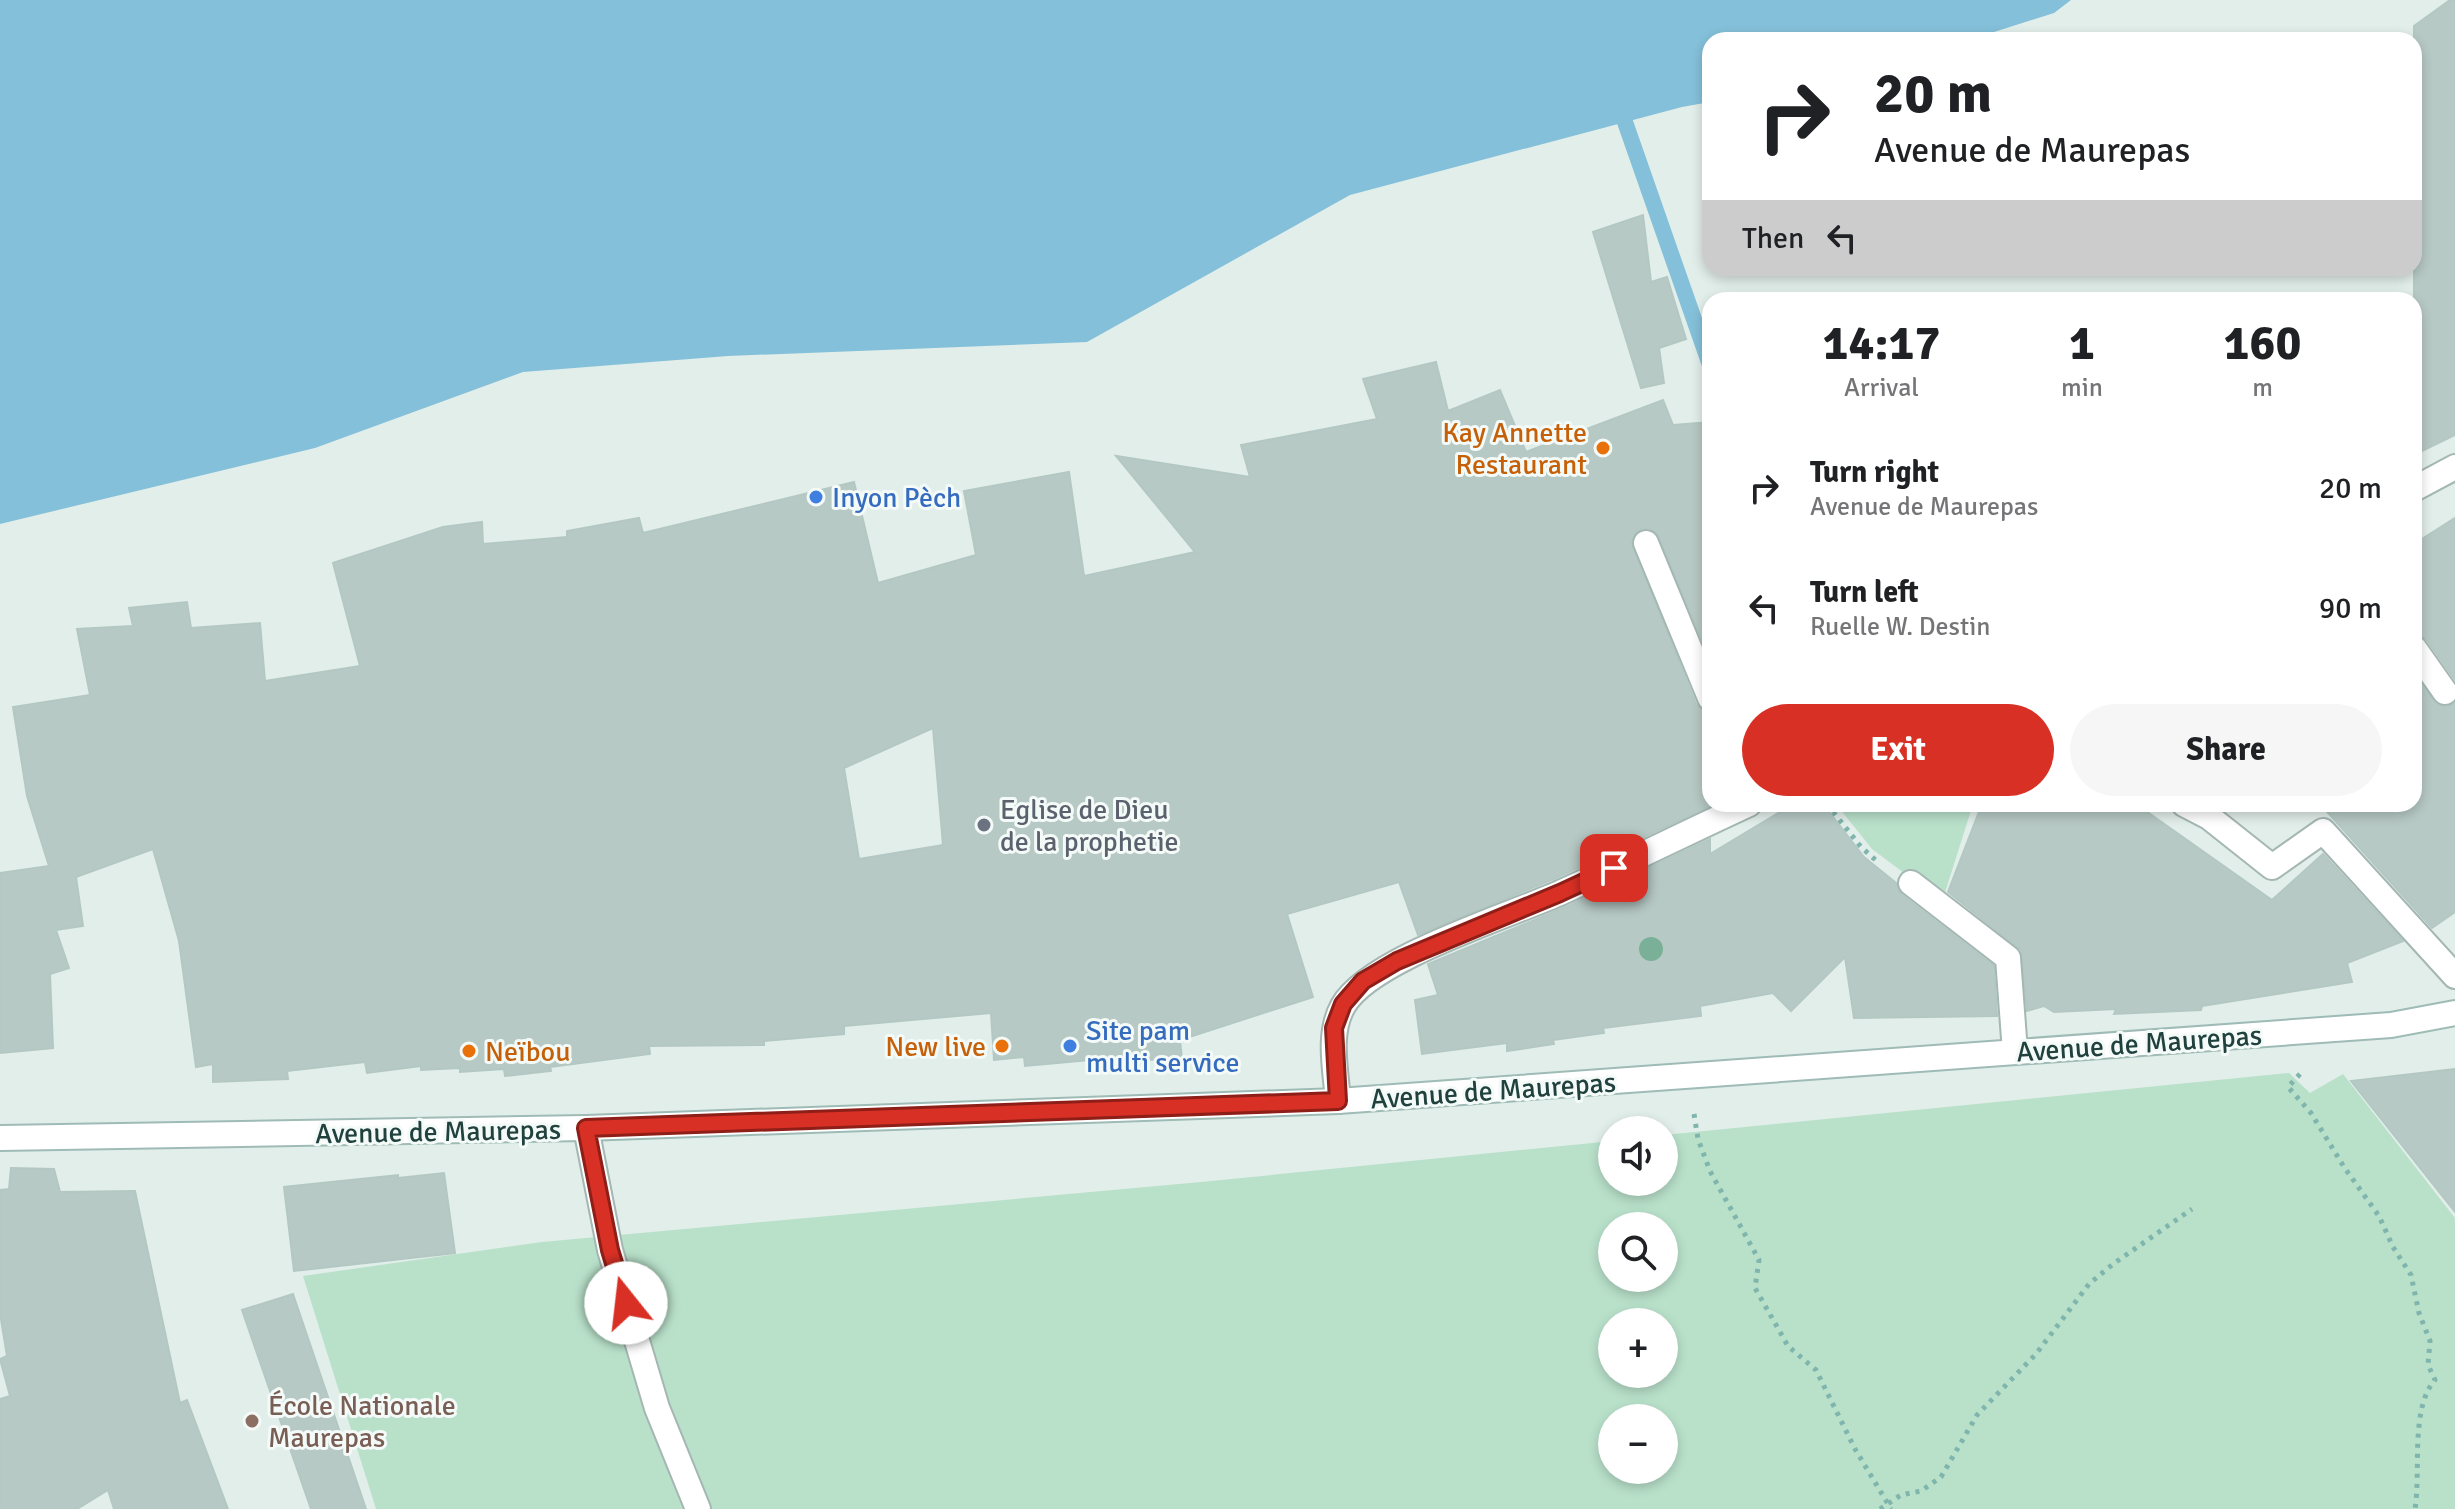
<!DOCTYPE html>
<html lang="en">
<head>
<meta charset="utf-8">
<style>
	:root { --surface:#fff; --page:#f6f6f6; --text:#202124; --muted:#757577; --accent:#d93025 }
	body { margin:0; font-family:Signika,sans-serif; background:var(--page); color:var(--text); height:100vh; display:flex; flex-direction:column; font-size:30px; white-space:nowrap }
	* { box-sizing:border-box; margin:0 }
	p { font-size:26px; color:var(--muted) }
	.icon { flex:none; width:44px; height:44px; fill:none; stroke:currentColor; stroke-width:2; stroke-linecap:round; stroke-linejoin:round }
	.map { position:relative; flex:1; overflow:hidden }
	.sheet { position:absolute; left:1702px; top:292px; width:720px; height:520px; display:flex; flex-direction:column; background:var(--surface); border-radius:24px; box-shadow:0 4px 12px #0003 }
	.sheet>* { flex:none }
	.guide { position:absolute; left:1702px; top:32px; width:720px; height:244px; border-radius:24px; box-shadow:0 4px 12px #0003; background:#fff; color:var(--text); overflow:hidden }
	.tools { position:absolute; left:1598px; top:1116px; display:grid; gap:16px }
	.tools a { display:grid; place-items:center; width:80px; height:80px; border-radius:50%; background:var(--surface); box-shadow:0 4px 12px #0003; font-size:40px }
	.pin { position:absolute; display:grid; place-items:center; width:68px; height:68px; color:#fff; margin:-34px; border-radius:16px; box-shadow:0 4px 12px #0006 }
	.me { position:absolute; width:88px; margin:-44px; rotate:344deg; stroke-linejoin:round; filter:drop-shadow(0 0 6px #0008) }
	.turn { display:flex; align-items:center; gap:28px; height:168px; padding:0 40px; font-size:36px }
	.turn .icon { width:104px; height:104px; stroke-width:2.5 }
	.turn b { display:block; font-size:56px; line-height:68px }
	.then { display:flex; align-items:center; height:76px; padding:0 40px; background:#0003; gap:16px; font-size:30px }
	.eta { display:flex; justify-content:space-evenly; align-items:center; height:136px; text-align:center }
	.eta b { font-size:48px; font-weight:700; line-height:56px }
	.button { display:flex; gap:16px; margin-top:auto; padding:16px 40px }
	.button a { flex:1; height:92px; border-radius:48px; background:var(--accent); color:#fff; font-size:32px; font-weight:700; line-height:92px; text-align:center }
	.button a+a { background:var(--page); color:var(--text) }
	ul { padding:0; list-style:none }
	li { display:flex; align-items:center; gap:24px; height:120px; padding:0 40px }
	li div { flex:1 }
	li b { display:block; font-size:30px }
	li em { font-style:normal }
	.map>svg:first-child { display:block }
	.green { fill:#b9e1ca; fill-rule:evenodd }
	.water { fill:#84c0d9 }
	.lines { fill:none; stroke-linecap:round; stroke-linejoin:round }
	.stream { stroke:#84c0d9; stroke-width:16 }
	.building { fill:#b7c9c4; stroke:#b4c8c3; stroke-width:2; fill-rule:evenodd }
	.lane-casing { stroke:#a4b7b3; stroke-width:28 }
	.street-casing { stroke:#a4b7b3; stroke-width:28 }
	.secondary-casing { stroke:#9fbbb5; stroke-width:28 }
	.path { stroke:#7fb5ac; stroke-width:5; stroke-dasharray:4 6; stroke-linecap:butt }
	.lane { stroke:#fff; stroke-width:24 }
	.street { stroke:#fff; stroke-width:24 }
	.secondary { stroke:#fff; stroke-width:24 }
	.tree { fill:#7ab098 }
	.route-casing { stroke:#8d1f18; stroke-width:20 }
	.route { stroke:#d93025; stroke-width:14 }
	.food-dot { fill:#e8710a; stroke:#f3faf8; stroke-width:3 }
	.shop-dot { fill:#3f7fe0; stroke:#f3faf8; stroke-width:3 }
	.worship-dot { fill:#6b7280; stroke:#f3faf8; stroke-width:3 }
	.education-dot { fill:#8d6e63; stroke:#f3faf8; stroke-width:3 }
	.labels { text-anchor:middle; stroke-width:6; stroke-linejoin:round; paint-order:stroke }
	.food-label { font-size:28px; fill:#c56008; stroke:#f3faf8; text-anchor:end }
	.shop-label { font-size:28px; fill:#366cbe; stroke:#f3faf8; text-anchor:start }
	.worship-label { font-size:28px; fill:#5b616d; stroke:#f3faf8; text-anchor:start }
	.street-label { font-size:28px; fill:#20413d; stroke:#f3faf8 }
	.education-label { font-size:28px; fill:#785e54; stroke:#f3faf8; text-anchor:start }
</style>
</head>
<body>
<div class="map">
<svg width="2455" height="1509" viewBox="0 0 2455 1509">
	<rect width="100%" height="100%" fill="#e2eeea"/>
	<g class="green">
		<polygon points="1836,804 1973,804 1943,899 1910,871 1904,873 1872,849"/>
		<path d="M2289,1073L2310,1093L2343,1074L2455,1218V1509H376L303,1276L542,1242L1201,1182L1612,1141V1182H1664V1135ZM1612,1226H1664V1278H1612ZM1612,1322H1664V1374H1612ZM1612,1418H1664V1470H1612Z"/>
	</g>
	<polygon class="water" points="0,0 2071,0 2054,13 1969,40 1710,40 1710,102 1682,107 1350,195 1087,342 728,356 523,372 315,448 0,524"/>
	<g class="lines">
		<polyline class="stream" points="1625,122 1710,365"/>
	</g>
	<g class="building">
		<polygon points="2450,0 2455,0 2455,435 2414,455 2414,26"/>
		<polygon points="1643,215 1651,282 1667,277 1686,339 1659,348 1664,383 1641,388 1593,232"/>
		<path d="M1436,362L1448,411L1500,390L1526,452L1663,400L1673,425L1710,422V659L1659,537L1649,528L1641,529L1635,533L1631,542L1696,704L1702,710L1710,713V806L1556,878L1418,935L1399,882L1287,914L1313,997L1180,1040L1182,1059L1137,1060L1135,1056L1025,1066L1024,1057L994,1060L991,1013L844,1026V1034L764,1041V1045L649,1046L650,1054L550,1067L551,1071L505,1076L504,1069L460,1072V1068L421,1070V1066L367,1073L365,1062L287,1071L288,1079L213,1082V1064L196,1067L179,941L153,849L76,877L83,926L56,930L69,968L50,974L53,1048L0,1053V873L49,866L27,796L13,707L90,695L77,629L133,626L129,608L187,602L191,628L260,623L265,681L360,666L333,563L443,527L482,522L483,544L567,537V531L639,518L643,533L854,482L878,583L976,555L964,491L1069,472L1084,576L1195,552L1116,456L1250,477L1241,445L1377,419L1363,379ZM933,728L943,845L859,859L844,768Z"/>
		<polygon points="2455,518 2455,680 2426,639 2414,633 2414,544"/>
		<polygon points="2414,674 2438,705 2447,707 2455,703 2455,912 2432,928 2320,804 2414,804"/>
		<polygon points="1793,804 1823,804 1864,857 1896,883 1902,895 1994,966 1997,1016 1854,1018 1845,957 1791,1011 1773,993 1700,1006 1701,1016 1603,1028 1604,1033 1553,1040 1554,1044 1507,1051 1507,1043 1422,1054 1415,1000 1438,995 1428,964 1568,906 1710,839 1710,854"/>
		<polygon points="1982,804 2136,804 2272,900 2323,854 2403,941 2347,963 2352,982 2202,1006 2201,1010 2114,1014 2116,1009 2054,1012 2044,1006 2027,1011 2021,950 1948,892"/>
		<polygon points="2455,1069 2455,1212 2351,1081"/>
		<polygon points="11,1168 54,1169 60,1192 135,1191 180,1403 187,1400 228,1509 114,1509 108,1490 77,1509 0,1509 0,1399 10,1396 0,1359 7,1356 0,1313 0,1190 9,1189"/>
		<polygon points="444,1173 455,1253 294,1271 284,1187 398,1175 398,1178"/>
		<polygon points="293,1294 366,1509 311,1509 242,1310"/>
	</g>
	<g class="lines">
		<defs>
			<g id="lane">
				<polyline points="1646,543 1710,698"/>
				<polyline points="2414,648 2445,692"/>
				<polyline points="2184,804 2209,817 2272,867 2323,831 2455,976"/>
				<polyline points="1911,883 2008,958 2015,1052"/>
				<polyline points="586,1128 610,1250 657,1408 698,1509"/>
			</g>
			<g id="street">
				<polyline points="2414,489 2455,467"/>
				<path d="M1338,1101C1336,1071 1327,1034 1343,1006C1369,959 1509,916 1562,892C1624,864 1686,833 1749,804"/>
			</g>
			<polyline id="secondary" points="0,1138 586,1128 1338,1101 2391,1025 2455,1013"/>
		</defs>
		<use href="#lane" class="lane-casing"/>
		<use href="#street" class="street-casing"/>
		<use href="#secondary" class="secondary-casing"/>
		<g class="path">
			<polyline points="1827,804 1861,847 1879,863"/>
			<path d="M2300,1074L2288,1087L2311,1113L2344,1167L2379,1216L2393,1247L2411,1275L2419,1313L2430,1341L2428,1365L2435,1380C2410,1408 2421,1471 2415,1509"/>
			<polyline points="1694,1114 1698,1139 1710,1171 1759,1260 1755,1288 1788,1346 1816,1370 1855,1449 1891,1509"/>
			<polyline points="1880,1509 1901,1495 1921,1491 1941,1477 1977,1415 2036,1354 2089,1284 2113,1264 2192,1209"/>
		</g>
		<use href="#lane" class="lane"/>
		<use href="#street" class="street"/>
		<use href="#secondary" class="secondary"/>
	</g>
	<circle class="tree" cx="1651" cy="949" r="12"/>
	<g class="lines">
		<defs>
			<polyline id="route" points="626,1303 610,1250 586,1128 1338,1101 1334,1028 1343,1004 1363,981 1397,961 1560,893 1614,868"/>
		</defs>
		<use href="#route" class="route-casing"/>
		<use href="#route" class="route"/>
	</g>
	<g class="food-dot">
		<circle cx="1603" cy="448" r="8"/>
		<circle cx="1002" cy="1046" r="8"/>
		<circle cx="469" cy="1051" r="8"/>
	</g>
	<g class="shop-dot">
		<circle cx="816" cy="497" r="8"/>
		<circle cx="1070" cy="1046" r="8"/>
	</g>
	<circle class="worship-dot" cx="984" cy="825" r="8"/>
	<circle class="education-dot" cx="252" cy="1421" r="8"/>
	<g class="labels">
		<g class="food-label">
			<text x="1587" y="442">Kay Annette<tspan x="1587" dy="32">Restaurant</tspan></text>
			<text x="986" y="1056">New live</text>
			<text x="485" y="1061" text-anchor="start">Neïbou</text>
		</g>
		<g class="shop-label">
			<text x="832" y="507">Inyon Pèch</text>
			<text x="1086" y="1040">Site pam<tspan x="1086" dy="32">multi service</tspan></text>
		</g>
		<g class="worship-label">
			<text x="1000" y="819">Eglise de Dieu<tspan x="1000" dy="32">de la prophetie</tspan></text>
		</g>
		<g class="street-label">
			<text transform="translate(2139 1043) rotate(-4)" y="10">Avenue de Maurepas</text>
			<text transform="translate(1493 1090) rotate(-4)" y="10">Avenue de Maurepas</text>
			<text transform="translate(438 1131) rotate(-1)" y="10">Avenue de Maurepas</text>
		</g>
		<g class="education-label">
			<text x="268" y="1415">École Nationale<tspan x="268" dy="32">Maurepas</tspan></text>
		</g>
	</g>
</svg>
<div class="tools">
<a><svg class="icon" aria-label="sound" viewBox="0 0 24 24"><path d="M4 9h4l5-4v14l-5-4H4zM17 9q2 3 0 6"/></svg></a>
<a><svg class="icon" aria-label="search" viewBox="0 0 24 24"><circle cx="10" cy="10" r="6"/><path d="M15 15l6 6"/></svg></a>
<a>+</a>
<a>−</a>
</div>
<div class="pin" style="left:1614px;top:868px;background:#d93025"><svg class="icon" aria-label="arrive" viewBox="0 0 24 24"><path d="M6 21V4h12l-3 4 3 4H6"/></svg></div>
<svg class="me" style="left:626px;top:1303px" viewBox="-20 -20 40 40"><circle r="19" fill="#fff"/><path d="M0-13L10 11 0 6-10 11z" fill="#d93025"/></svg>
<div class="guide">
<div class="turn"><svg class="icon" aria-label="right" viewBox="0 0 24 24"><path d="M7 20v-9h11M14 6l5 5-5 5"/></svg><div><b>20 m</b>Avenue de Maurepas</div></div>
<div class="then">Then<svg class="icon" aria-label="left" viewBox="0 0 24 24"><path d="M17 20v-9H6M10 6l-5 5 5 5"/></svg></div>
</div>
<section class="sheet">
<div class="eta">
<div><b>14:17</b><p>Arrival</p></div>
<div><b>1</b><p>min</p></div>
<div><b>160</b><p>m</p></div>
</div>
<ul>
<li><svg class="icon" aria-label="right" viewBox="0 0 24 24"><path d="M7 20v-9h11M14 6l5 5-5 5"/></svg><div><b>Turn right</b><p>Avenue de Maurepas</p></div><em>20 m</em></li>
<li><svg class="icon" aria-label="left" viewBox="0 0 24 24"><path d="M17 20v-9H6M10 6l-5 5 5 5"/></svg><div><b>Turn left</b><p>Ruelle W. Destin</p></div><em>90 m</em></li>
</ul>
<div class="button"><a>Exit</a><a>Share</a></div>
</section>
</div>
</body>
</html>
